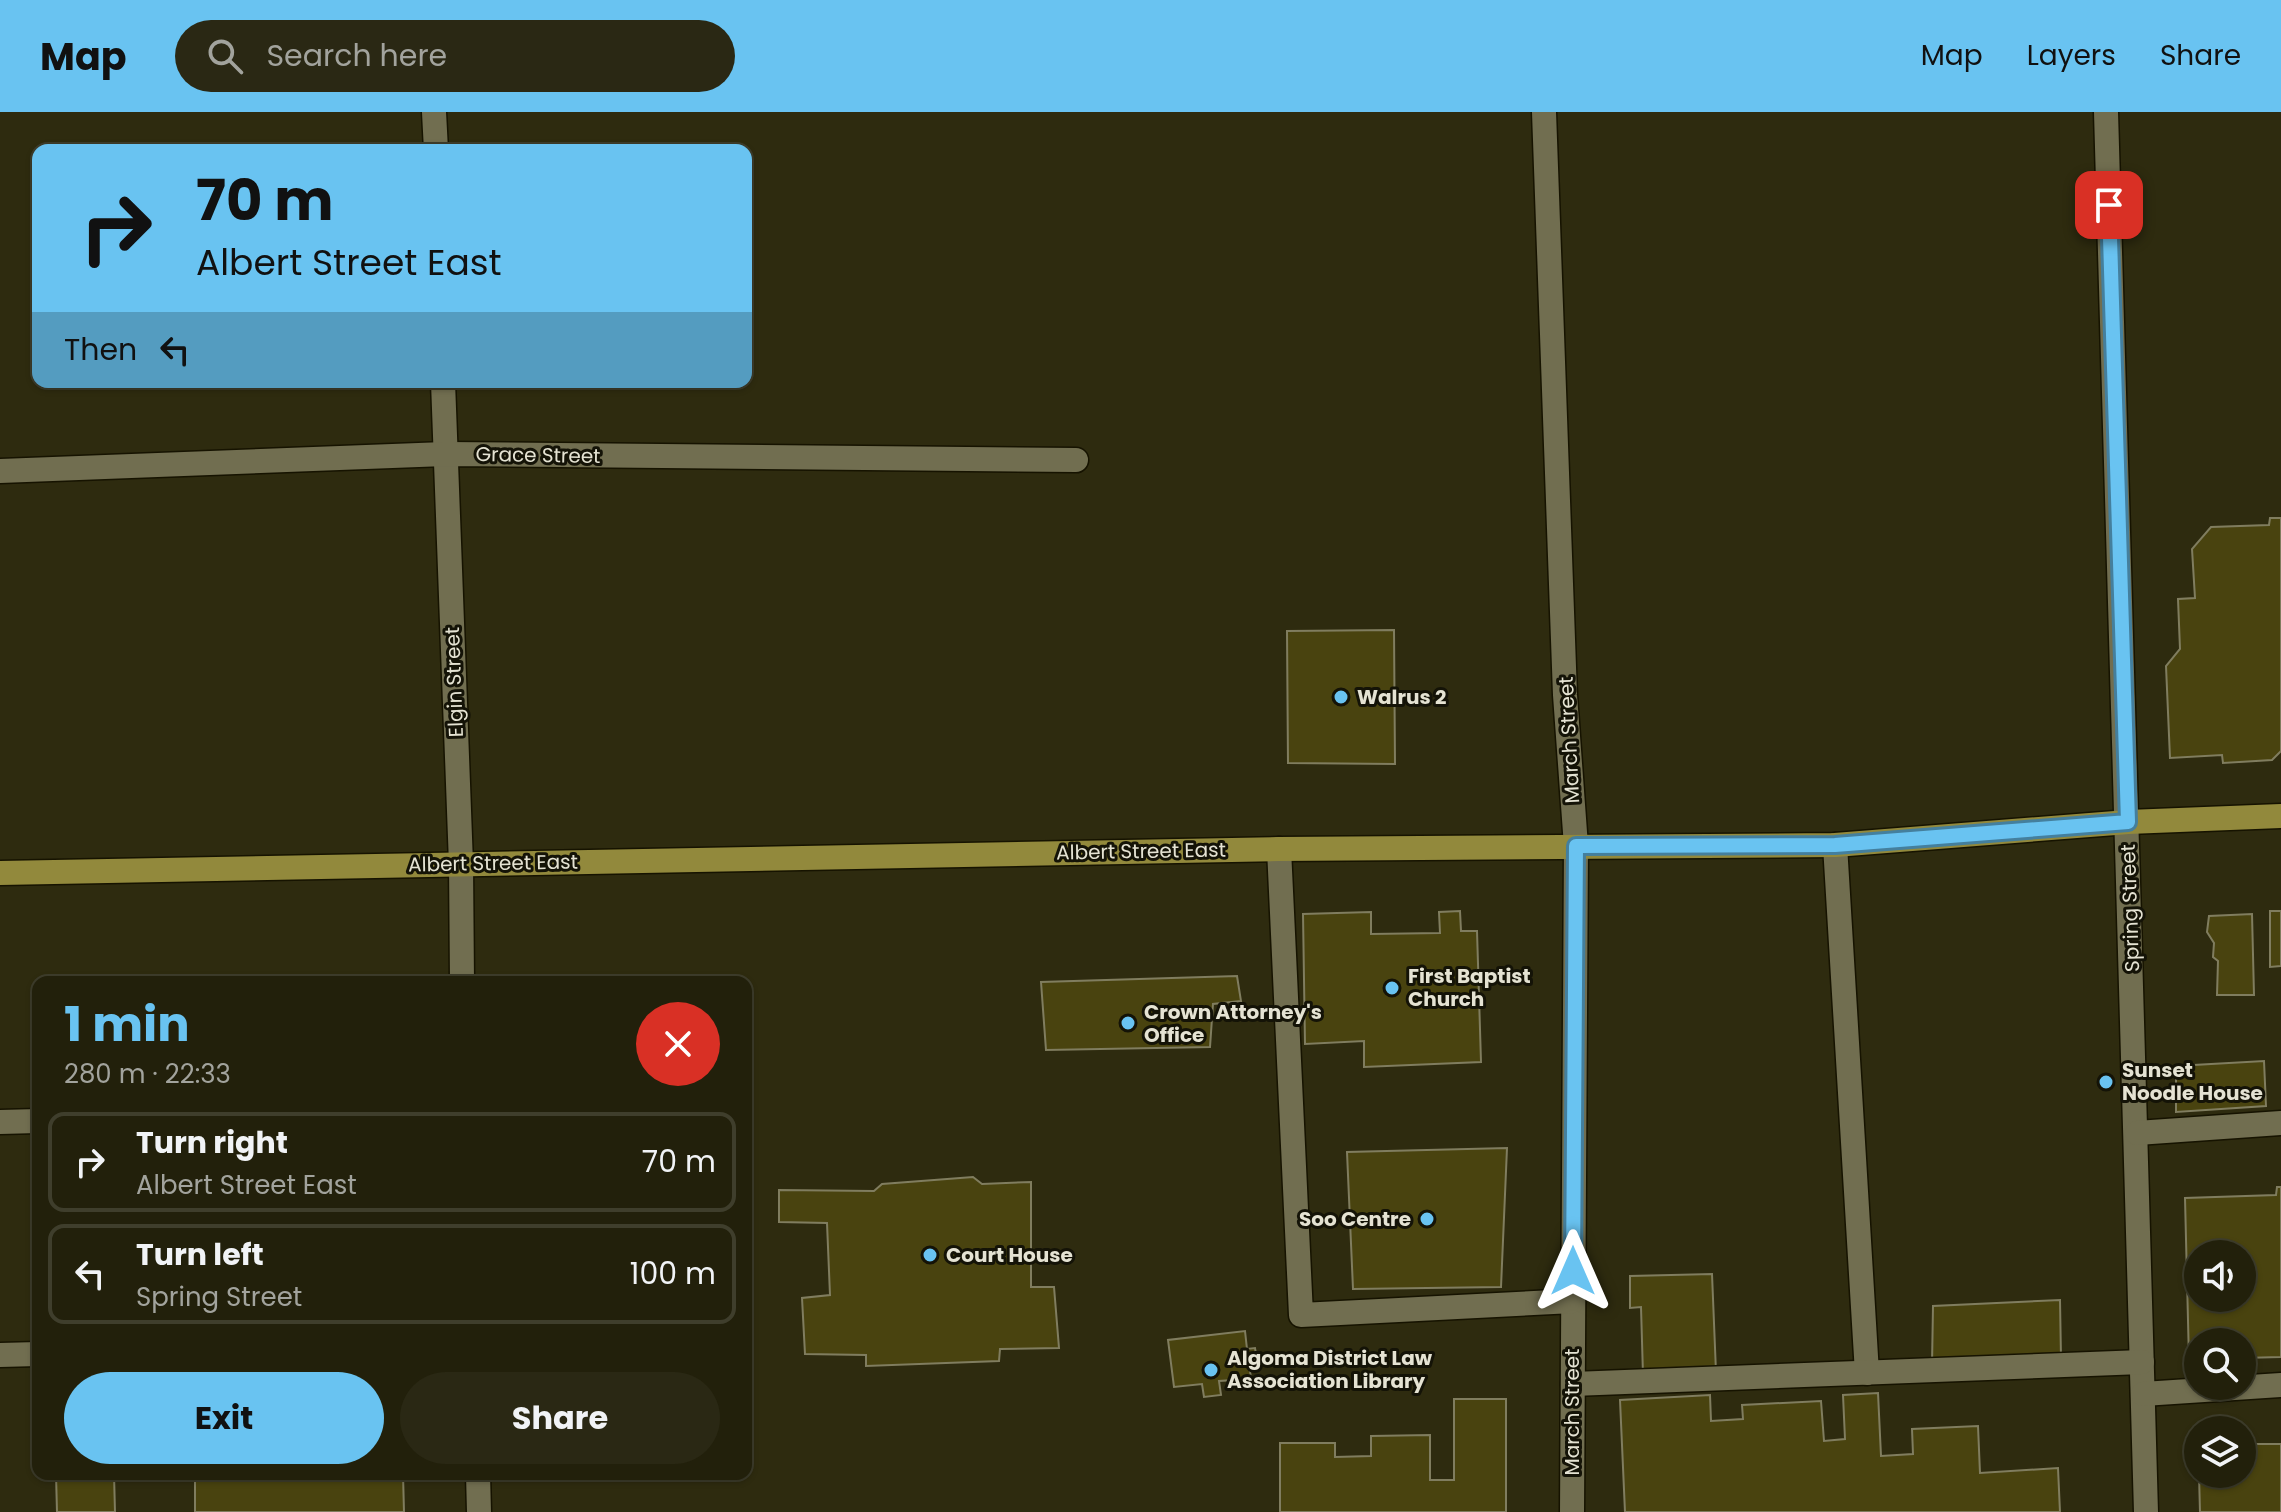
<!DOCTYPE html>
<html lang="en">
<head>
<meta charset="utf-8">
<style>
	:root { --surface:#22200b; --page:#2a2814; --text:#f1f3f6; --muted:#a2a39d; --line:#3f3e2c; --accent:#69c3f1 }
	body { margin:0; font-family:Poppins,sans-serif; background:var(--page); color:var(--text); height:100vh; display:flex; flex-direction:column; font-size:30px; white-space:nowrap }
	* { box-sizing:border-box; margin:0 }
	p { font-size:26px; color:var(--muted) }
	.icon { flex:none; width:44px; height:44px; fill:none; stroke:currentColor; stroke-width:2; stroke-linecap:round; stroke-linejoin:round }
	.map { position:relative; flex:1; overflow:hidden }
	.drawer { position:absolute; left:32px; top:864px; width:720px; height:504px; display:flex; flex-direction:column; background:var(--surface); border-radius:16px; box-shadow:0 2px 6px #0004,0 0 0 2px var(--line) }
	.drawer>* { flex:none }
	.guide { position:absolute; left:32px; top:32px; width:720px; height:244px; border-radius:16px; box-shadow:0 2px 6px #0004,0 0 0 2px var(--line); background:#69c3f1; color:#111; overflow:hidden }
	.controls { position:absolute; left:2184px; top:1128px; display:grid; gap:16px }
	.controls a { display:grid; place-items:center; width:72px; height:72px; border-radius:50%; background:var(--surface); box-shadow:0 2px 6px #0004,0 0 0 2px var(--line); font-size:40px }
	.pin { position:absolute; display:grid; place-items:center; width:68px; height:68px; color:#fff; margin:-34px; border-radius:16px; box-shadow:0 4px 12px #0006 }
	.me { position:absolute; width:88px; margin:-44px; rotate:0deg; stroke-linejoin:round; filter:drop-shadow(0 0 6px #0008) }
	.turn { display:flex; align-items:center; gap:28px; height:168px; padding:0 32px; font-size:36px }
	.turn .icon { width:104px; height:104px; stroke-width:2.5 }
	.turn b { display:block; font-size:56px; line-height:68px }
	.then { display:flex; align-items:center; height:76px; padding:0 32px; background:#0003; gap:16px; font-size:30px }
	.round { display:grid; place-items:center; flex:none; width:84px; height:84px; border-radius:42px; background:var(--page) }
	.head { display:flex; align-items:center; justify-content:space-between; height:136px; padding:0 32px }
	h1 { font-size:48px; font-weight:700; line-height:60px; color:var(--accent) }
	.button { display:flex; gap:16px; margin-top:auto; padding:16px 32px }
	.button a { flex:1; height:92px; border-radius:48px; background:var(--accent); color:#111; font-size:32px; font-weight:700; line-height:92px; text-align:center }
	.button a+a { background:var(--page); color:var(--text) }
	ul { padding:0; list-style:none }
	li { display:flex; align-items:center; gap:24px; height:100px; margin:0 16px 12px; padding:0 16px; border:4px solid var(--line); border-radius:16px }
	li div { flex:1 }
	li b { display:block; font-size:30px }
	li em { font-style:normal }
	header { display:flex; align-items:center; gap:48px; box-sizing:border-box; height:112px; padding:0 40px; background:var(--accent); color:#111 }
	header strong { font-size:38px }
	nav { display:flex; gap:44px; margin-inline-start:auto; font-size:28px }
	.search { width:560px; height:72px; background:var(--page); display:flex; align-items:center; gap:20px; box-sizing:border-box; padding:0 28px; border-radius:44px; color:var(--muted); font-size:30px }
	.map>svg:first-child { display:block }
	.building { fill:#49430f; stroke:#807d5f; stroke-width:2; fill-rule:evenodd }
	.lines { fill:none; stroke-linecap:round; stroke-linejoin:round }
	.minor-casing { stroke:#161300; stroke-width:27 }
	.major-casing { stroke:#161300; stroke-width:27 }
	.minor { stroke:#716e50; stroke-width:24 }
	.major { stroke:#92893c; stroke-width:24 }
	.route-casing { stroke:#447f9d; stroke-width:20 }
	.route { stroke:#69c3f1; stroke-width:14 }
	.poi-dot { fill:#69c3f1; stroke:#141307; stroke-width:3 }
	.labels { text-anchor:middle; stroke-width:6; stroke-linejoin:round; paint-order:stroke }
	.street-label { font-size:20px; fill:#e5e3d3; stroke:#141307 }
	.poi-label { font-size:20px; font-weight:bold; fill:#e5e3d3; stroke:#141307; text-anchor:start }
</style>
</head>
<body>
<header>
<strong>Map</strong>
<div class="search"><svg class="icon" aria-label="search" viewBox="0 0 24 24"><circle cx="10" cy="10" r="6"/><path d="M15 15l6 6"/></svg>Search here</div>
<nav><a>Map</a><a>Layers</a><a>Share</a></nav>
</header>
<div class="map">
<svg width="2281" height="1400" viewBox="0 0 2281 1400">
	<rect width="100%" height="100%" fill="#2e2b0f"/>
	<g class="building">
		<polygon points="2270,406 2281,406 2281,639 2272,648 2223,651 2222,643 2170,646 2166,554 2180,537 2178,487 2195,486 2192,437 2211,415 2269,413"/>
		<polygon points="1394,518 1395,652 1288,651 1287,519"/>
		<polygon points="1460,799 1461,819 1477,819 1481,950 1364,955 1364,929 1305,932 1303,802 1371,800 1371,822 1440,821 1439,800"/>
		<polygon points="2270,799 2281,799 2281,854 2270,855"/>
		<polygon points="2252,802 2254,883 2217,883 2218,849 2213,845 2214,831 2207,820 2209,804"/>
		<polygon points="1237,864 1241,889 1213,892 1210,935 1046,938 1041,870"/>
		<polygon points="2264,949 2266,994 2176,1000 2176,954"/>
		<polygon points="1507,1036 1501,1175 1353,1177 1347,1040"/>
		<polygon points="973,1065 982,1072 1031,1070 1031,1175 1054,1175 1059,1236 1000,1237 999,1249 866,1254 866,1243 805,1242 802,1186 830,1183 827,1111 779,1110 779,1078 874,1079 882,1072"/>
		<path d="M2277,1075H2281V1245L2242,1246V1230H2198V1248L2189,1249L2185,1086L2276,1083ZM2198,1142H2242V1186H2198Z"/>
		<polygon points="1712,1162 1716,1260 1643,1263 1641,1195 1630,1196 1630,1164"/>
		<polygon points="2060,1188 2061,1247 1932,1253 1933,1194"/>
		<polygon points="1245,1219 1247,1237 1255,1236 1257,1248 1249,1250 1251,1267 1219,1269 1221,1283 1204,1285 1202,1272 1174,1275 1168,1228"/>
		<polygon points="1878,1281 1881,1344 1913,1342 1912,1317 1978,1314 1980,1361 2058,1356 2060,1400 1625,1400 1620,1288 1710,1283 1711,1309 1743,1307 1742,1293 1821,1289 1824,1329 1845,1327 1843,1283"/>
		<polygon points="1454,1287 1506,1287 1506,1400 1280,1400 1280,1331 1335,1331 1335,1345 1371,1344 1371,1324 1430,1323 1430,1368 1454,1368"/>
		<polygon points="2242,1332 2281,1332 2281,1400 2200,1400 2199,1362 2242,1362"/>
		<polygon points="56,1362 114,1362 115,1400 57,1400"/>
		<polygon points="195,1362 403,1362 404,1400 195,1400"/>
	</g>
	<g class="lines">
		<defs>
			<g id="minor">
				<polyline points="434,0 436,38"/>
				<polyline points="1544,0 1565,583 1576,734 1572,1400"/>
				<polyline points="2106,0 2146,1400"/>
				<polyline points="443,270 461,752 462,870"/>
				<polyline points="0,359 445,342 1076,348"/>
				<polyline points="1835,733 1867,1261"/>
				<polyline points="1279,737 1301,1203 1573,1189"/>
				<polyline points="0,1010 38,1009"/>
				<polyline points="2137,1021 2281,1011"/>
				<polyline points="0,1243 38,1242"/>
				<polyline points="1573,1272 2142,1250"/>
				<polyline points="2143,1282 2281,1273"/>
				<polyline points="478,1362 479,1400"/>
			</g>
			<polyline id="major" points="0,761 1279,737 1835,733 2128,710 2281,704"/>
		</defs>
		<use href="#minor" class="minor-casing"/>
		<use href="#major" class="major-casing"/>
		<use href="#minor" class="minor"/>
		<use href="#major" class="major"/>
	</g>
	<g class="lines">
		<defs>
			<polyline id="route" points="1573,1159 1576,734 1835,733 2128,710 2109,93"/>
		</defs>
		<use href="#route" class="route-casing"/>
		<use href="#route" class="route"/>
	</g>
	<g class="poi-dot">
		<circle cx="1341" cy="585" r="8"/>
		<circle cx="1392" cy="876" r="8"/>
		<circle cx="1128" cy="911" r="8"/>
		<circle cx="2106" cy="970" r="8"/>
		<circle cx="1427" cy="1107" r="8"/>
		<circle cx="930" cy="1143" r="8"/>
		<circle cx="1211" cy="1258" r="8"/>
	</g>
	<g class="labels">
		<g class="street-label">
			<text transform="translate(538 343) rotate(1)" y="7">Grace Street</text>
			<text transform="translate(454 570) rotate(-92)" y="7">Elgin Street</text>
			<text transform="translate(1569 628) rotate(-93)" y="7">March Street</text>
			<text transform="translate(1141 739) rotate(-1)" y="7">Albert Street East</text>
			<text transform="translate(493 751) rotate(-1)" y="7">Albert Street East</text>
			<text transform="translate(2130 796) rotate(-92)" y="7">Spring Street</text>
			<text transform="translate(1572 1300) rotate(-90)" y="7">March Street</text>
		</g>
		<g class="poi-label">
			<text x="1357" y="592">Walrus 2</text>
			<text x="1408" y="871">First Baptist<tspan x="1408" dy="23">Church</tspan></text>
			<text x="1144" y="907">Crown Attorney's<tspan x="1144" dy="23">Office</tspan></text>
			<text x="2122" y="965">Sunset<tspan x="2122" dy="23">Noodle House</tspan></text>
			<text x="1411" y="1114" text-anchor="end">Soo Centre</text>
			<text x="946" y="1150">Court House</text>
			<text x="1227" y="1253">Algoma District Law<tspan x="1227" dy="23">Association Library</tspan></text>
		</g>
	</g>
</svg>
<div class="controls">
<a><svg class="icon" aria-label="sound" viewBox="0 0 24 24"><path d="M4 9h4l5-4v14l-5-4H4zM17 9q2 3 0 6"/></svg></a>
<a><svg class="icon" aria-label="search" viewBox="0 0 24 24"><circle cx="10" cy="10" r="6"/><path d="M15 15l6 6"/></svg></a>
<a><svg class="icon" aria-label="layers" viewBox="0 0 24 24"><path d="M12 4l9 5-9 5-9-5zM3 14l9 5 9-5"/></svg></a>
</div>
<div class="pin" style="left:2109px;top:93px;background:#d93025"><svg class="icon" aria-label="arrive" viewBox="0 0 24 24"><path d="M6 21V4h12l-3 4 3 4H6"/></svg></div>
<svg class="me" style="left:1573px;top:1159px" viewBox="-20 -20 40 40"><path d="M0-17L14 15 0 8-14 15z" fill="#69c3f1" stroke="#fff" stroke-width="4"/></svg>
<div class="guide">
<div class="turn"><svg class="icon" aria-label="right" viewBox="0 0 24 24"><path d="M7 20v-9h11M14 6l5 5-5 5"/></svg><div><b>70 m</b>Albert Street East</div></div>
<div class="then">Then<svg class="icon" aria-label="left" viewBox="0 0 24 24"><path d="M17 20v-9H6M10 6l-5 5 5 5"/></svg></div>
</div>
<section class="drawer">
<div class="head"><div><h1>1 min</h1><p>280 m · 22:33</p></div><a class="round" style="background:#d93025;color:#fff"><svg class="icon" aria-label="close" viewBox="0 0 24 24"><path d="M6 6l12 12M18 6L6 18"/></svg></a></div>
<ul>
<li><svg class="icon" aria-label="right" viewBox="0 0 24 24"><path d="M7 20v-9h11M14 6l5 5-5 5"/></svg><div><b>Turn right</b><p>Albert Street East</p></div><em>70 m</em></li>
<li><svg class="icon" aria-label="left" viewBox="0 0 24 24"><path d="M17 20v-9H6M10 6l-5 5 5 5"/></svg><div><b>Turn left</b><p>Spring Street</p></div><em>100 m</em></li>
</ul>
<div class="button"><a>Exit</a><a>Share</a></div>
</section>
</div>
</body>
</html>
